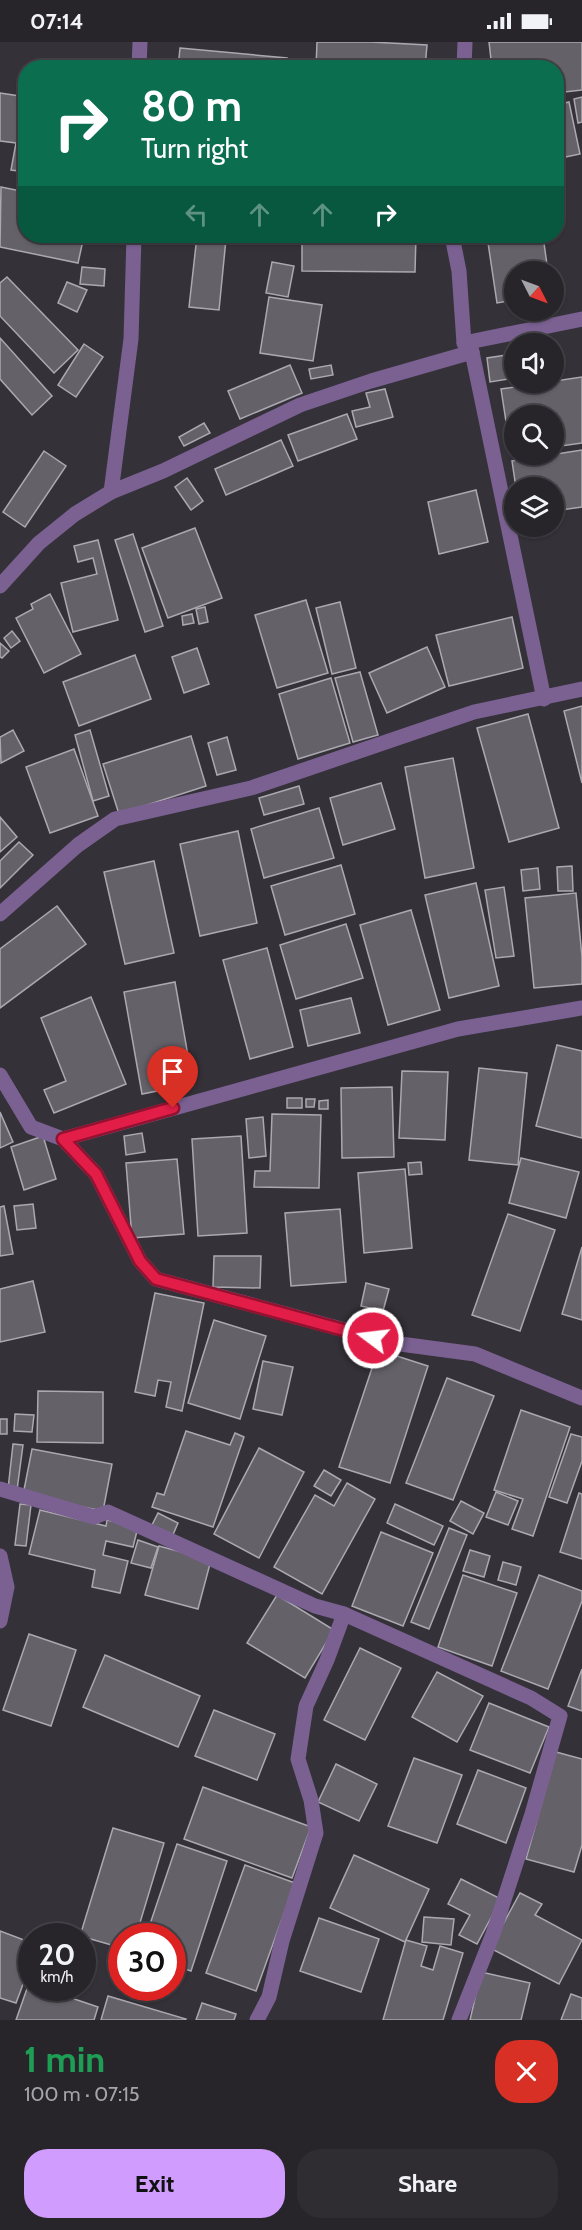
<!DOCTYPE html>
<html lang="en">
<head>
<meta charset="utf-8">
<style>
	:root { --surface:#27252a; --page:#2f2d32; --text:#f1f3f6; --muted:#a4a5a8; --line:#434247; --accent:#d09dfe }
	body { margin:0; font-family:Cabin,sans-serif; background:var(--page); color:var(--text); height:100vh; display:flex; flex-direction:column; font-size:22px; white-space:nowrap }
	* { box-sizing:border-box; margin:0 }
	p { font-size:20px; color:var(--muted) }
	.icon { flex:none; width:33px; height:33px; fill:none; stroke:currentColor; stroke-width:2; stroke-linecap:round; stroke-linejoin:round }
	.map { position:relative; height:1978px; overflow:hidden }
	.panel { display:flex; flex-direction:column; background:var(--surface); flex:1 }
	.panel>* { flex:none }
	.hud { position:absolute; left:18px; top:18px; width:546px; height:183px; border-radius:24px; box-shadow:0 2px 4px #0004,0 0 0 2px var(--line); background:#0b6e4f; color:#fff; overflow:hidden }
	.needle { width:39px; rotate:132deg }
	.tools { position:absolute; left:504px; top:219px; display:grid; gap:12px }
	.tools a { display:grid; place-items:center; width:60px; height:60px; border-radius:50%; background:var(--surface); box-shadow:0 2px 4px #0004,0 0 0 2px var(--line); font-size:30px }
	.speed { position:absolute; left:18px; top:1881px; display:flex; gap:12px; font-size:30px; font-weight:700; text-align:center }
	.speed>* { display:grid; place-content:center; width:78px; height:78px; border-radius:50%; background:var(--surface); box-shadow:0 2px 4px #0004,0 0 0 2px var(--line); line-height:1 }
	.speed small { font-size:15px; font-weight:400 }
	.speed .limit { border:9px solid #d22; background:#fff; color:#111 }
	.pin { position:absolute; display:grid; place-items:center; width:51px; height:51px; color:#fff; margin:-62px -26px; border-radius:50% 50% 50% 0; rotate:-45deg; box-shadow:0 0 6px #0007 }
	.pin .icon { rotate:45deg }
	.me { position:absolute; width:66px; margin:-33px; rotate:285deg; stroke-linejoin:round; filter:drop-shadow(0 0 4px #0008) }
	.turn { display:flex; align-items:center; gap:21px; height:126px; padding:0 24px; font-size:27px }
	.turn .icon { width:78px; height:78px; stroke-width:2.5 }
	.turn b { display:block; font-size:42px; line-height:51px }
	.lanes { display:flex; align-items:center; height:57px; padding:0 24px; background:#0003; justify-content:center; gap:30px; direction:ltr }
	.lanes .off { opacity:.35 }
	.round { display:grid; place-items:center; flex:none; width:63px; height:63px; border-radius:24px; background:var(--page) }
	.head { display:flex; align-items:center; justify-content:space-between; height:102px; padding:0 24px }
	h1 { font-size:36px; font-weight:700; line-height:45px; color:#1e9e55 }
	.cta { display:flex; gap:12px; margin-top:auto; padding:12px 24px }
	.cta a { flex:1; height:69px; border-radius:24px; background:var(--accent); color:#111; font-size:24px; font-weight:700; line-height:69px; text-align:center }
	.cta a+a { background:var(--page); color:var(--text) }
	.status { display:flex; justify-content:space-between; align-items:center; height:42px; padding:0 30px; background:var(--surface); direction:ltr }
	.status svg { height:16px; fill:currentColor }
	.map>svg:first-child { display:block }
	.building { fill:#656169; stroke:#aca8b1; stroke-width:1.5 }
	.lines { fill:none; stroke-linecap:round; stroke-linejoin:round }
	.minor { stroke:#7b6192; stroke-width:15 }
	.route-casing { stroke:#92132f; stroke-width:15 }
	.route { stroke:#e11d48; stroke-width:10 }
</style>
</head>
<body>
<div class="status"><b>07:14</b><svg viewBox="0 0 49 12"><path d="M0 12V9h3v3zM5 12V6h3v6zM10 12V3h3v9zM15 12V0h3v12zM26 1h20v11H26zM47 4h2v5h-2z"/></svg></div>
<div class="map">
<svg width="582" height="1978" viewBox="0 0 582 1978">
	<rect width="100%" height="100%" fill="#343138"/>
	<g class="building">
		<polygon points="317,0 371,0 427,3 425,26 316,26"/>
		<polygon points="489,0 582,0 582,48 556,51 556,26 492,26"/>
		<polygon points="180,6 287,16 286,26 178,26"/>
		<polygon points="0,51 26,55 26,130 11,128 16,101 0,99"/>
		<polygon points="582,55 582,80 578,81 574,57"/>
		<polygon points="569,60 580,112 556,117 556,63"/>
		<polygon points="1,145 26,150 26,194 84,194 78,221 0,205"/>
		<polygon points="197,194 245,194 244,199 226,197 219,268 189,265"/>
		<polygon points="302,194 416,194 415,230 302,229"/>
		<polygon points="487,194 543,194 548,230 514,230 514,258 497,261"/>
		<polygon points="272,220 294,224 288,255 266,251"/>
		<polygon points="82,225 105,227 104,244 80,242"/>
		<polygon points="7,235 78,308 54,331 0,274 0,241"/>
		<polygon points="67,240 87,248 77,270 58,261"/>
		<polygon points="269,255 322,263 313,319 260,311"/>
		<polygon points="0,296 52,354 32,373 0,337"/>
		<polygon points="84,302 103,315 76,355 58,343"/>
		<polygon points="514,312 514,336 490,340 487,316"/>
		<polygon points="290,323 302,351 240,377 228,349"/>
		<polygon points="331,323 333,333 311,337 309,327"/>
		<polygon points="582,335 582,401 554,405 554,374 514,374 514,411 511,412 501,347"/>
		<polygon points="385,347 393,375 356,385 352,369 370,365 366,351"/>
		<polygon points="347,372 357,397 298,419 288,393"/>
		<polygon points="204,381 210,391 184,404 179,395"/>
		<polygon points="281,398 293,424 226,453 215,427"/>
		<polygon points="582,408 582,465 554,469 554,446 516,446 512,419"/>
		<polygon points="44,409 66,424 25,485 3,470"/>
		<polygon points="187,436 203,459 191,468 175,445"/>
		<polygon points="476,448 488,500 439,512 428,460"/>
		<polygon points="195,486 222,556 168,576 142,506"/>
		<polygon points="133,492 163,584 145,590 115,498"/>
		<polygon points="98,498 118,578 73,590 61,541 97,532 93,516 78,520 74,504"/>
		<polygon points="50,552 81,612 44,631 16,576 33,567 31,562"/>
		<polygon points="306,558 328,631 277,646 255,573"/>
		<polygon points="340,560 356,626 332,632 316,566"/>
		<polygon points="205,565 208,580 199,582 196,567"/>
		<polygon points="192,572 194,581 183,583 182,574"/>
		<polygon points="512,575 523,626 449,644 436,593"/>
		<polygon points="12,589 20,599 11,606 4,596"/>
		<polygon points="0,601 9,609 2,616 0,615"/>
		<polygon points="427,605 445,645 387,671 369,631"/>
		<polygon points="197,606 209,642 184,651 172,615"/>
		<polygon points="135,613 151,657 79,684 63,640"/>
		<polygon points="360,630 378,693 353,700 335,636"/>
		<polygon points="331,636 350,701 298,717 279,652"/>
		<polygon points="582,664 582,741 564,669"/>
		<polygon points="528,672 559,786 509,800 477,686"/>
		<polygon points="13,688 24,709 1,721 0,695"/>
		<polygon points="90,688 109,754 93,759 75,693"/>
		<polygon points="191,694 206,744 119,772 103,722"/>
		<polygon points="227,695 236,728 217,733 208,701"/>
		<polygon points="74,707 98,774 50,791 26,725"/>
		<polygon points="453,716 474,826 425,836 405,725"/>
		<polygon points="381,741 395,787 343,803 330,756"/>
		<polygon points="299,744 304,762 264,773 259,756"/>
		<polygon points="319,766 334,816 264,836 251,787"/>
		<polygon points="0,775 17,795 0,810"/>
		<polygon points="238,789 257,881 200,894 180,802"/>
		<polygon points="19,800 33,813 0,846 0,819"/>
		<polygon points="154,819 174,911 125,922 104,830"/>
		<polygon points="341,823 355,872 285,893 271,844"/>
		<polygon points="572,824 573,849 558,849 557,825"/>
		<polygon points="538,826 540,847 523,849 521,828"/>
		<polygon points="476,841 499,944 449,956 425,853"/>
		<polygon points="504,845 514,914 496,916 485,848"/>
		<polygon points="576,851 582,915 582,942 534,946 525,856"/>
		<polygon points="57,864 86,902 0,966 0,907"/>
		<polygon points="411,868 440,968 388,983 360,883"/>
		<polygon points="346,882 363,936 296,957 280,903"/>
		<polygon points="267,906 293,1005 250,1017 223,918"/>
		<polygon points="175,940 193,1042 142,1052 124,950"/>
		<polygon points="91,955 126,1042 54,1071 44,1048 66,1039 41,976"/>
		<polygon points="351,956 360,991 308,1004 300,968"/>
		<polygon points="557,1003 582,1009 582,1096 536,1084"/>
		<polygon points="479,1026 527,1031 518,1123 469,1118"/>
		<polygon points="402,1029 448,1030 445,1098 399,1096"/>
		<polygon points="392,1045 394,1115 342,1116 341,1046"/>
		<rect x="287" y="1056" width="15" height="10"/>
		<polygon points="306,1057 315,1057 314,1065 306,1065"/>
		<polygon points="328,1058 328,1067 319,1067 319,1059"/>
		<polygon points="0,1070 13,1100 0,1106"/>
		<polygon points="272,1072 321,1073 319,1146 254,1145 255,1129 270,1129"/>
		<polygon points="263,1075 266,1114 249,1116 246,1077"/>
		<polygon points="142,1091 145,1110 126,1113 124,1094"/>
		<polygon points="43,1094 56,1137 24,1148 11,1105"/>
		<polygon points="241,1094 247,1191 198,1194 192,1097"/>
		<polygon points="521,1116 579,1130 566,1176 509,1161"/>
		<polygon points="177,1117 184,1192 132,1196 126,1121"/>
		<polygon points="421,1120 422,1132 409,1133 408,1121"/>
		<polygon points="405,1127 412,1206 364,1211 358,1131"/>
		<polygon points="33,1162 36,1186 17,1188 14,1164"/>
		<polygon points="4,1164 13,1212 0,1214 0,1165"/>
		<polygon points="340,1167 346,1240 291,1244 285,1171"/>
		<polygon points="508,1172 555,1188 520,1289 472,1273"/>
		<polygon points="582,1205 582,1278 562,1272"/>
		<polygon points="214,1214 261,1214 260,1246 213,1245"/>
		<polygon points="33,1239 45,1290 0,1300 0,1247"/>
		<polygon points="366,1241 389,1247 383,1269 361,1264"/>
		<polygon points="155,1251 204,1261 182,1369 166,1365 171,1340 158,1338 155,1354 135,1350"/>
		<polygon points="214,1278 266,1294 240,1377 188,1361"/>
		<polygon points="378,1308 428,1324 390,1441 339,1425"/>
		<polygon points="263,1319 293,1325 282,1373 253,1367"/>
		<polygon points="447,1336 494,1354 453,1458 406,1441"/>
		<polygon points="38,1349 103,1350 103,1401 37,1400"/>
		<polygon points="521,1368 570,1385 533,1494 512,1487 523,1457 494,1448"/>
		<polygon points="15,1372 34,1373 32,1390 14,1389"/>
		<rect x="0" y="1377" width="7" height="15"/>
		<polygon points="186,1389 230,1403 235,1391 244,1395 213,1485 152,1465 157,1451 164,1453"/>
		<polygon points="571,1392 582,1395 582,1419 567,1461 549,1455"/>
		<polygon points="13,1402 23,1403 17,1448 8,1447"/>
		<polygon points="259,1406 304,1430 259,1516 214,1492"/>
		<polygon points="32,1407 112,1422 103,1469 23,1453"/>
		<polygon points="324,1428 341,1438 331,1454 314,1444"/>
		<polygon points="347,1441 375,1457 322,1552 274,1525 315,1453 334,1464"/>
		<polygon points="496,1450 518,1459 508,1483 486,1475"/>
		<polygon points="579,1451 582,1452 582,1517 560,1510"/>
		<polygon points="461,1459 484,1471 473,1492 450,1479"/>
		<polygon points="20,1462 31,1463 26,1504 15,1503"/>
		<polygon points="395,1462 443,1484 434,1503 387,1481"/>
		<polygon points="40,1468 106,1484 107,1478 138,1485 133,1505 106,1499 103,1513 128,1519 120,1551 92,1545 95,1528 29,1512"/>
		<polygon points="158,1471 178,1481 172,1495 151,1485"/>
		<polygon points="449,1486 467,1493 429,1587 411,1580"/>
		<polygon points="381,1490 433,1511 403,1584 352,1564"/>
		<polygon points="138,1498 158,1505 151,1526 131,1521"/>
		<polygon points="159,1504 211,1518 198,1567 145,1553"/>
		<polygon points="470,1508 490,1514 484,1535 463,1529"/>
		<polygon points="503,1520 521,1525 516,1543 498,1538"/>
		<polygon points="463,1533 517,1551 492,1624 438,1605"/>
		<polygon points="539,1533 582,1549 582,1559 548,1647 501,1629"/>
		<polygon points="277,1553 334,1588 305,1636 247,1601"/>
		<polygon points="29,1592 76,1608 51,1684 3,1668"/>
		<polygon points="360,1606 401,1626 365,1698 324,1678"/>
		<polygon points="105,1613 200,1654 178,1705 83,1665"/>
		<polygon points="582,1627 582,1669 568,1664"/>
		<polygon points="437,1630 483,1654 457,1700 412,1675"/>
		<polygon points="489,1661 549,1685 530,1731 470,1708"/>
		<polygon points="214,1668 275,1692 257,1738 195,1714"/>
		<polygon points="556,1710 582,1717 582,1803 574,1830 526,1817"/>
		<polygon points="414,1716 462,1733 437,1801 388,1784"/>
		<polygon points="336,1722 377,1742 359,1779 318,1760"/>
		<polygon points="478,1728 526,1746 506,1801 457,1782"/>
		<polygon points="203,1745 311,1785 292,1836 184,1797"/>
		<polygon points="113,1786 164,1801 136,1894 122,1894 122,1906 80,1894"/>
		<polygon points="177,1802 227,1819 191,1929 172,1923 172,1894 146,1894"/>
		<polygon points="354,1813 429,1847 405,1900 330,1866"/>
		<polygon points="245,1823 295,1841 256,1949 206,1931"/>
		<polygon points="461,1837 501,1857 477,1902 459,1893 470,1873 448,1862"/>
		<polygon points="520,1851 542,1862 535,1873 582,1898 559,1942 490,1906"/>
		<polygon points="424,1875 454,1877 451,1903 422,1900"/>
		<polygon points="319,1876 379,1897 361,1950 300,1929"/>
		<polygon points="0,1889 32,1901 32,1918 16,1961 0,1956"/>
		<polygon points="406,1898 427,1904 421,1924 433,1928 440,1904 463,1911 443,1978 383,1978"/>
		<polygon points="481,1930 530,1941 521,1978 470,1978"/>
		<polygon points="29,1941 32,1942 32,1946 42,1946 98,1965 94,1978 16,1978"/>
		<polygon points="571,1952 582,1956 582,1978 561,1978"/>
		<polygon points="108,1954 186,1977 185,1978 101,1978"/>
		<polygon points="202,1961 236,1972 234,1978 196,1978"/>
	</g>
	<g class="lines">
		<g class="minor">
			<polyline points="139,26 140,0"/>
			<polyline points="464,26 465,0"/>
			<polyline points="452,194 459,229 464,301"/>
			<polyline points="472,310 544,657"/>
			<polyline points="111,450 163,429 300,363 371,339 472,310 464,301 582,277"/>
			<polyline points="0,544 39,501 75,472 111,450 131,297 134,194"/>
			<polyline points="0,872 78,803 115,777 251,746 474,670 582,647"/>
			<polyline points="0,1033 31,1085 63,1097 96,1132 140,1219 156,1237 393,1301 475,1312 582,1356"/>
			<polyline points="63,1097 458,987 582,966"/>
			<polyline points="0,1447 94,1475 108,1470 315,1564 344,1572 531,1656 560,1674 532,1772 493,1892 459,1978"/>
			<polyline points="0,1514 7,1545 0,1579"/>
			<polyline points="257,1978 269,1955 282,1899 316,1791 311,1758 298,1717 306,1664 327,1618 344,1572"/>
		</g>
	</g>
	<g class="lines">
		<defs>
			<polyline id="route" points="173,1066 63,1097 96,1132 140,1219 156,1237 373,1296"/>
		</defs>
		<use href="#route" class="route-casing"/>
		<use href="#route" class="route"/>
	</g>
</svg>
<div class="tools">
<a><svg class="needle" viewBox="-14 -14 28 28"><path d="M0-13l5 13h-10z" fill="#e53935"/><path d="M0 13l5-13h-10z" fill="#a4a5a8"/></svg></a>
<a><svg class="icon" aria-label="sound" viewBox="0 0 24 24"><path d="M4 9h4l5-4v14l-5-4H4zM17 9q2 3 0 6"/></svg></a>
<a><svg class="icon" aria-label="search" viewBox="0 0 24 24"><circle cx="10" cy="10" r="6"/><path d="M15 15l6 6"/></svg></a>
<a><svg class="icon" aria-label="layers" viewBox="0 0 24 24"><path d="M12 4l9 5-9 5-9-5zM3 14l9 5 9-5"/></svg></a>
</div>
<div class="speed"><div>20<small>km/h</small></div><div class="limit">30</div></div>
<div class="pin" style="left:173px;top:1066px;background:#d93025"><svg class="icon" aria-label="arrive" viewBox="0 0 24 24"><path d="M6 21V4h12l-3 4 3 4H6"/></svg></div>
<svg class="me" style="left:373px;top:1296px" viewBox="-20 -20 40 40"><circle r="17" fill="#e11d48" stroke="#fff" stroke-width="3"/><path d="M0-11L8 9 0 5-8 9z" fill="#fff"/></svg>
<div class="hud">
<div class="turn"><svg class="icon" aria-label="right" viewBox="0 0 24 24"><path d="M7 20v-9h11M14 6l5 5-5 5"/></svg><div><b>80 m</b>Turn right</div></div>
<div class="lanes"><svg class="icon off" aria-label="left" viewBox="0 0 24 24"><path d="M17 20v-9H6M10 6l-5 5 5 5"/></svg><svg class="icon off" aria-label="ahead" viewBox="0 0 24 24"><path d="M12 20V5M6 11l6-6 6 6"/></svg><svg class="icon off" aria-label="ahead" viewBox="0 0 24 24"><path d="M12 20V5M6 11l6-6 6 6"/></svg><svg class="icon" aria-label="right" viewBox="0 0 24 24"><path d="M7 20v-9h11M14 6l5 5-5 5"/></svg></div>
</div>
</div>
<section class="panel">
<div class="head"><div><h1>1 min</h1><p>100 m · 07:15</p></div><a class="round" style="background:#d93025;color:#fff"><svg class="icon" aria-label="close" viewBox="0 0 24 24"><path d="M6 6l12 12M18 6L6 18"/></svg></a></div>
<div class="cta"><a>Exit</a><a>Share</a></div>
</section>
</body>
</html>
